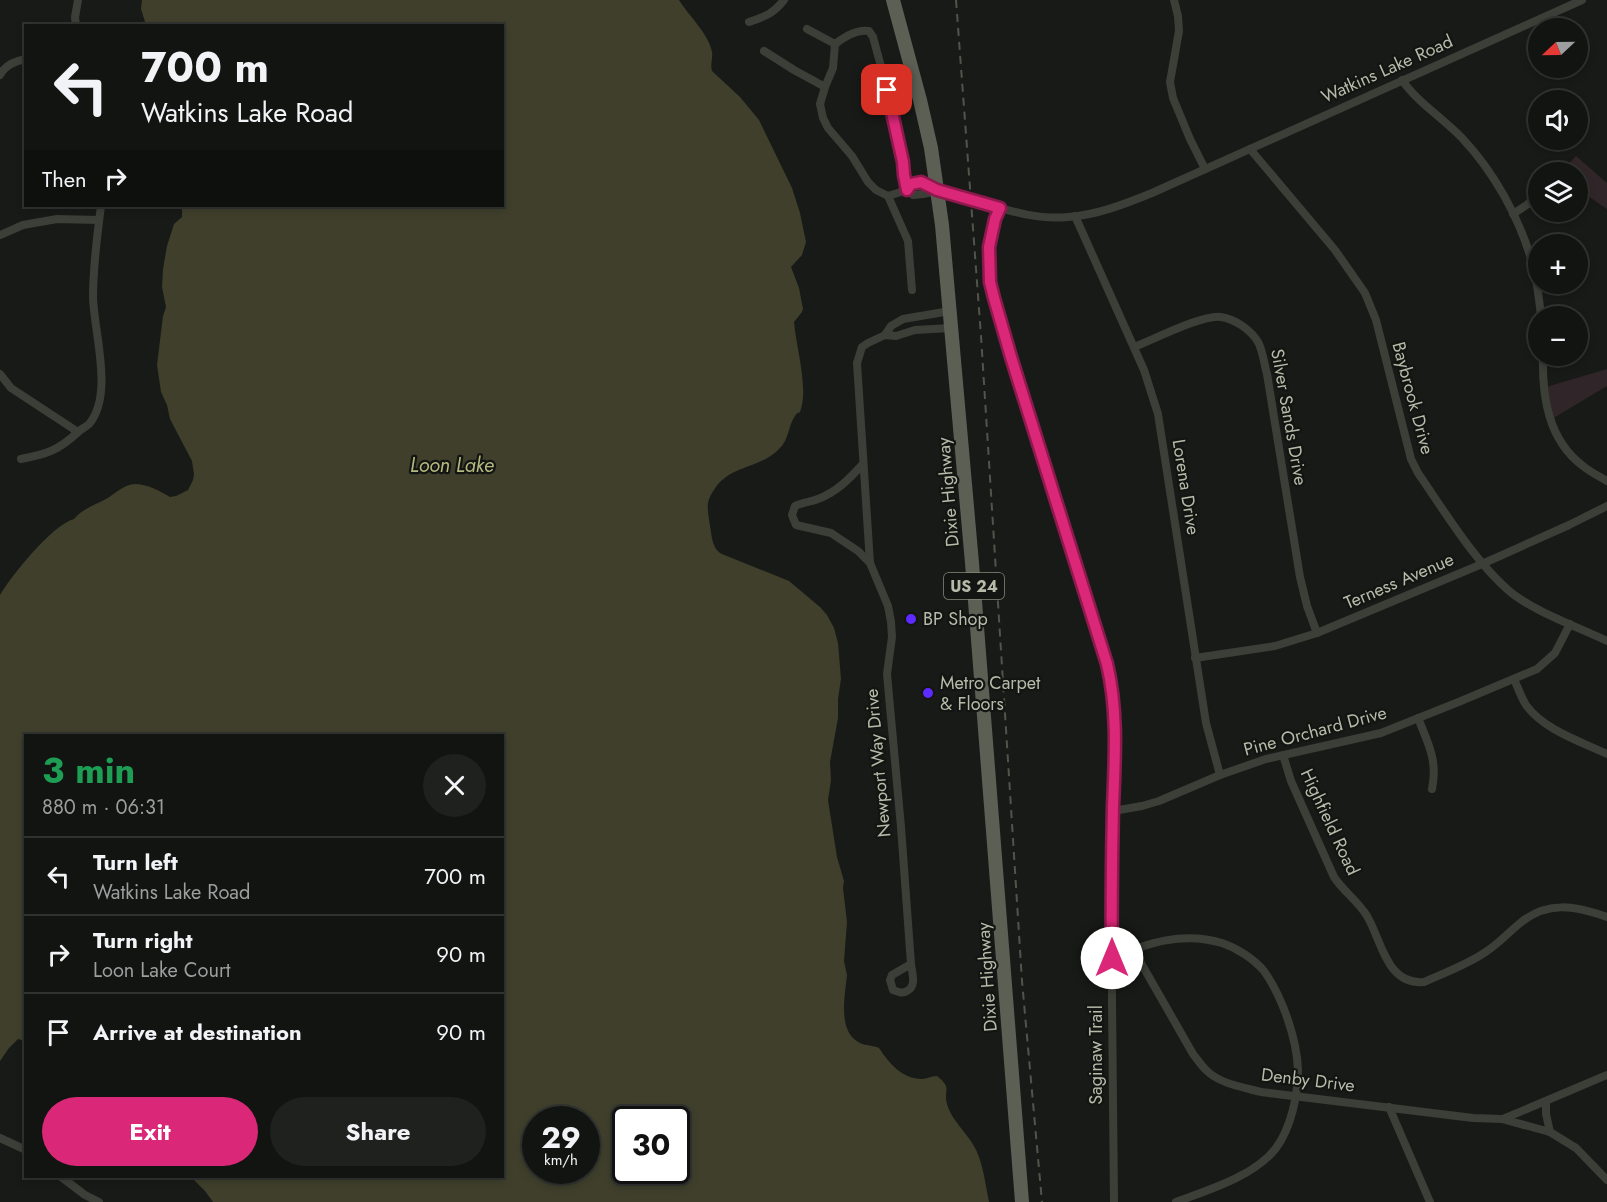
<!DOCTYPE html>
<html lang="en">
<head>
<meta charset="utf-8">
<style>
	:root { --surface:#121411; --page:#1f211f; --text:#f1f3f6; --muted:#9c9e9f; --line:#313331; --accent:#db2777 }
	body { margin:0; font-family:Jost,sans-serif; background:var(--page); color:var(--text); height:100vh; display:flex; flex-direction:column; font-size:22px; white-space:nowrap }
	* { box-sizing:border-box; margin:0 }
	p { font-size:20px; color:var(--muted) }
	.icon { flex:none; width:33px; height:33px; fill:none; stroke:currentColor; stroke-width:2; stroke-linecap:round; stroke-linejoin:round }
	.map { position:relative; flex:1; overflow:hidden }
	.panel { position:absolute; left:24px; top:734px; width:480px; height:444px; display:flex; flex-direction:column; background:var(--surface); border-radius:0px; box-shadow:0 3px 9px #0003,0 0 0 2px var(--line) }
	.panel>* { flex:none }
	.hud { position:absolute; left:24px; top:24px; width:480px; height:183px; border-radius:0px; box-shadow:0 3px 9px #0003,0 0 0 2px var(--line); background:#121411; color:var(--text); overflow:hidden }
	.needle { width:39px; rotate:248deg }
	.fabs { position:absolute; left:1528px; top:18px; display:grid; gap:12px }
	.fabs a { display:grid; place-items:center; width:60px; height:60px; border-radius:50%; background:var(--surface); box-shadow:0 3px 9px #0003,0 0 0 2px var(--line); font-size:30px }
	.speed { position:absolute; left:522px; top:1106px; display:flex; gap:12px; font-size:30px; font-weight:700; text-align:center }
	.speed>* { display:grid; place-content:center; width:78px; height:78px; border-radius:50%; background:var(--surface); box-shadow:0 3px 9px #0003,0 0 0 2px var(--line); line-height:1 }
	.speed small { font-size:15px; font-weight:400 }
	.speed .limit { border:3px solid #111; border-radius:9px; background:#fff; color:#111 }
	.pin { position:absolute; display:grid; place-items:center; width:51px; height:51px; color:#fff; margin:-26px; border-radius:12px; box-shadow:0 3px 9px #0006 }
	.me { position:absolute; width:66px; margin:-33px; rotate:0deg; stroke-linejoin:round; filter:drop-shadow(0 0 4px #0008) }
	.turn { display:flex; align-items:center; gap:21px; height:126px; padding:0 18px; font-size:27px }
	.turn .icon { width:78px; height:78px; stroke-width:2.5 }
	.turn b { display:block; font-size:42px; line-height:51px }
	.then { display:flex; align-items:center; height:57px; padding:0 18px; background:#0003; gap:12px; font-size:22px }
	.round { display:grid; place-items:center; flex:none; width:63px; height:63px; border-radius:32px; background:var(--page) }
	.overview { display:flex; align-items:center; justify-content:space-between; height:102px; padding:0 18px }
	h1 { font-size:36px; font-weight:700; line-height:45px; color:#1e9e55 }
	.action { display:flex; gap:12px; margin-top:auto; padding:12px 18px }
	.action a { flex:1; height:69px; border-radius:36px; background:var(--accent); color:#fff; font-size:24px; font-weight:700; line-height:69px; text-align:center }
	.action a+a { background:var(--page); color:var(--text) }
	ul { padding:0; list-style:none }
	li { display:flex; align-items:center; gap:18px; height:78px; padding:0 18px; border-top:2px solid var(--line) }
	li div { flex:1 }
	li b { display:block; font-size:22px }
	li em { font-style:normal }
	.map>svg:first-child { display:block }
	.green { fill:#302528 }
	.water { fill:#3f3f2c; fill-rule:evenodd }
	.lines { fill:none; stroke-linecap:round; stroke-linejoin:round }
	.street { stroke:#3c3f38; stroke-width:8 }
	.primary { stroke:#5b5f54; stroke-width:14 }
	.rail { stroke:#51544b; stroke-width:2; stroke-dasharray:8 6; stroke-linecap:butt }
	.route-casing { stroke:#8e194d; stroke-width:15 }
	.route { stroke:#db2777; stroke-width:10 }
	.poi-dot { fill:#5d2aff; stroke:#131512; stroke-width:2 }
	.labels { text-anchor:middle; stroke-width:4.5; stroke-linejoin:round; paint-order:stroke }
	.shield { fill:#131512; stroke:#85897c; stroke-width:1.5 }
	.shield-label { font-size:16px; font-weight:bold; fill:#b6bba9 }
	.street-label { font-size:18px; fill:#b6bba9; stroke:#131512 }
	.poi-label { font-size:18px; fill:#b6bba9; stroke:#131512; text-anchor:start }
	.water-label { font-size:20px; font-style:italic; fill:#b6b97d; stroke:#131512 }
</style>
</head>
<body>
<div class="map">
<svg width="1607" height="1202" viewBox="0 0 1607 1202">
	<rect width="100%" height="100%" fill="#181a17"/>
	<g class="green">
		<polygon points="1576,156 1607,183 1607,209 1578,189 1578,172 1562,172"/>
		<polygon points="1607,369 1607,386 1552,419 1546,387"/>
	</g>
	<path class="water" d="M142,0H679C688,15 709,34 712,52C713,59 710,64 712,71L740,97L759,120L792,188L800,213L806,242L802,255L791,267L799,288L803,309L802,312L794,322C796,346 808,386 801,409C798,417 800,409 795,416C788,426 789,440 779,449C760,469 729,465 714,490C711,494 709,498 708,503C707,510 709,518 710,526C712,536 712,549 722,554L789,581L820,607L827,615L834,628L838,643L841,679L838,699V718L830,762L831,780L828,800L837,857L844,881L843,888L847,922L844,961L847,975C845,996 837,1032 860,1043C866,1046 873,1045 879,1048C889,1063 902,1079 922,1079C927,1079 931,1076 937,1076C953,1089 943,1089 947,1104C952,1122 970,1135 977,1152C983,1165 986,1187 989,1202H213L205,1191L190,1176H502V735H26L25,1041L18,1039L9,1048L0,1061V595C12,575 52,525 74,519C82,509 95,505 106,499C115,494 124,484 135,484C147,484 160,491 170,497L176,496L188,490L193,480L194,474L192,461L170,419L167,405L161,392L157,365L163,316L166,307L162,287L163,269L167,246L174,224L182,217V206H502V26L146,25L141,9ZM536,1119H586V1170H536ZM626,1119H676V1170H626Z"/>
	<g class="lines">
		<g class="street">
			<polyline points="1174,0 1178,16 1179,31 1170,82 1173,98 1190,139 1205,169"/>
			<path d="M749,22C766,16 773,14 784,0"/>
			<polyline points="76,26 75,17 78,0"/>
			<polyline points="807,29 835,44"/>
			<polyline points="835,44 833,68 825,87 820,104 823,118 828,128 852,156 868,182 876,190 888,196 908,241 912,290"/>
			<path d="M835,44C844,37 858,29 869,31L873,37L892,107L903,162L907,190L888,196"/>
			<polyline points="764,51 794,70 825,87"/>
			<path d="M0,75C5,65 15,61 26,59"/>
			<path d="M1402,80C1418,103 1443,118 1462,138C1494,172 1519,217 1532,262C1537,279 1539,298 1541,316"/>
			<path d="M1250,149L1335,250L1365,293L1376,320L1411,459L1418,473C1445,512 1473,559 1508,590C1532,611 1578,627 1607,641"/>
			<path d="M937,191L923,194L913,195L907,190L911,184L921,182C941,193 960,197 982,203C1010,211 1039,220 1068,217C1097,215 1125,204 1152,193L1582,0"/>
			<polyline points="1000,208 995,219 989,247 991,282 994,298 1011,357 1107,664 1111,683 1115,712 1111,900 1114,1202"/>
			<polyline points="1513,214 1528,204 1539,192"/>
			<polyline points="1075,216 1144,370 1158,414 1206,723 1220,775"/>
			<polyline points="0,235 23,225 57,219 99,220"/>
			<polyline points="885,335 891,326 903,319 950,311"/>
			<path d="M1134,347C1153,340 1203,314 1221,317C1235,319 1251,330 1258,342C1263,351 1264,364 1267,374L1300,577L1307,606L1317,633"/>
			<path d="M1543,356C1542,396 1548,440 1583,466C1590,472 1599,476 1607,481"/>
			<polyline points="0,374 11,388 78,432"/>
			<path d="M21,459C46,454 58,451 78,432C81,429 86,427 89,424C114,395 94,333 93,297C93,267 97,236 101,206"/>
			<path d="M863,464C850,478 837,492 818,499C811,502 803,502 795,506L792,515L796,525L831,533L858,551L870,563"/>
			<polyline points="1195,658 1275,646 1317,633 1482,564 1569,525 1607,506"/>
			<path d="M1514,679C1518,688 1521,697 1526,705C1544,730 1580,741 1607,754"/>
			<path d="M1418,718C1428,743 1438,761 1432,789"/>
			<path d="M1283,755L1291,781L1334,877C1343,891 1358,901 1367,916C1382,941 1386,985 1424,982C1444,973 1469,964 1487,951C1499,943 1508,933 1519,924C1547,900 1575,906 1607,917"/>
			<polyline points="1113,811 1142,806 1159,801 1220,775 1266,759 1381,733 1461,701 1537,669 1555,653 1570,624"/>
			<path d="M1133,949L1193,1054C1197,1059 1201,1065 1206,1070C1220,1084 1242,1087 1261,1092L1473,1118L1502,1119L1550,1132L1576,1148L1607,1180"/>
			<path d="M1111,958C1148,943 1183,931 1222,943C1237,948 1254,959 1264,971C1282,996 1297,1039 1298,1070C1298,1095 1291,1128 1276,1148C1255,1176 1208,1190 1176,1202"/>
			<path d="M911,964C912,973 917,986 907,991C902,994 898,992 893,990L890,980L892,975L911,964L901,827L887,674L892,637L891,622L888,606L870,563L857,363L862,347L868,343L885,335L896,336L915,330L951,328"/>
			<polyline points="1546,1101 1546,1114 1550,1132"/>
			<polyline points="1389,1107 1430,1202"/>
			<polyline points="1503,1119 1607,1075"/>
			<polyline points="0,1138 26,1150"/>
			<polyline points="60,1176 85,1195 99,1202"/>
		</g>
		<polyline class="primary" points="893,0 920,100 931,148 942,225 972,563 1022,1202"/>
		<polyline class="rail" points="956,0 981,336 1022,981 1042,1202"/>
	</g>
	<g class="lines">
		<defs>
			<path id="route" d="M887,90L903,162L904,175L907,190L911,184L921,182L937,190L1000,208L995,219L989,247L990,282L994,298L1011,357L1107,664C1118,710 1115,758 1113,806C1112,856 1111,907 1112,958"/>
		</defs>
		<use href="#route" class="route-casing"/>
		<use href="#route" class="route"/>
	</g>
	<g class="poi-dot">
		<circle cx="911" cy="619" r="6"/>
		<circle cx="928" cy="693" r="6"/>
	</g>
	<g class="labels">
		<rect class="shield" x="944" y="573" width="60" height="26" rx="4.5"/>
		<g class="shield-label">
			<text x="974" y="592">US 24</text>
		</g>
		<g class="street-label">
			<text transform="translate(1387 69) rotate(-24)" y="6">Watkins Lake Road</text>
			<text transform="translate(1413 398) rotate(75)" y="6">Baybrook Drive</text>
			<text transform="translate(1289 417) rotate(80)" y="6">Silver Sands Drive</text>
			<text transform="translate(1186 487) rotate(81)" y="6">Lorena Drive</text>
			<text transform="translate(948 492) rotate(-95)" y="6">Dixie Highway</text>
			<text transform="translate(1399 581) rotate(-23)" y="6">Terness Avenue</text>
			<text transform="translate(1315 731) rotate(-15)" y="6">Pine Orchard Drive</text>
			<text transform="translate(878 763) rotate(-95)" y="6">Newport Way Drive</text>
			<text transform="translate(1330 822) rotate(65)" y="6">Highfield Road</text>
			<text transform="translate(987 977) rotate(-94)" y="6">Dixie Highway</text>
			<text transform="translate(1096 1055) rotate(-90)" y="6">Saginaw Trail</text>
			<text transform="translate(1308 1080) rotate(7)" y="6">Denby Drive</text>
		</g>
		<g class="poi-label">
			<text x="923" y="625">BP Shop</text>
			<text x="940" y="689">Metro Carpet<tspan x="940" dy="21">&amp; Floors</tspan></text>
		</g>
		<g class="water-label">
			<text x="452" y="472">Loon Lake</text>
		</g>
	</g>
</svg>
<div class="fabs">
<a><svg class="needle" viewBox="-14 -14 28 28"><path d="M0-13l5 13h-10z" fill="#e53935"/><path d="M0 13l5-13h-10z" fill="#9c9e9f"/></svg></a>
<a><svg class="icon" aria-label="sound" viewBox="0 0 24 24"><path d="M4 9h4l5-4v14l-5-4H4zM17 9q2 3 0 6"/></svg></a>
<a><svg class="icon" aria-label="layers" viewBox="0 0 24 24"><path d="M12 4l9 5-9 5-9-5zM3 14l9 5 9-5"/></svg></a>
<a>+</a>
<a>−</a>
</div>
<div class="speed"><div>29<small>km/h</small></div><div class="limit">30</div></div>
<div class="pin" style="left:887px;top:90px;background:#d93025"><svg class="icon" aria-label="arrive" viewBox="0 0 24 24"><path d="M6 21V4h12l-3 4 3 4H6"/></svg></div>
<svg class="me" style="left:1112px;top:958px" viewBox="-20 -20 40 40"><circle r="19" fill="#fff"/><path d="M0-13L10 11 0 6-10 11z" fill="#db2777"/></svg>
<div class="hud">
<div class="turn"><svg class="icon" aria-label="left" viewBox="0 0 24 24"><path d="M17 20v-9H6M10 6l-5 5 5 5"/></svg><div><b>700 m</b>Watkins Lake Road</div></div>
<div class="then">Then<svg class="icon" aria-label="right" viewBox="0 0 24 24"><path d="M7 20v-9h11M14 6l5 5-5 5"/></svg></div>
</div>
<section class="panel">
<div class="overview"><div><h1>3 min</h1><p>880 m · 06:31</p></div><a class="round"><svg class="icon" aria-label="close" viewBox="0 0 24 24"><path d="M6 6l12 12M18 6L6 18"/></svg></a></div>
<ul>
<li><svg class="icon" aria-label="left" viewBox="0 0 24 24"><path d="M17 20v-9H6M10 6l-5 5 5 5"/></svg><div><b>Turn left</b><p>Watkins Lake Road</p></div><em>700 m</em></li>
<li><svg class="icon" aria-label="right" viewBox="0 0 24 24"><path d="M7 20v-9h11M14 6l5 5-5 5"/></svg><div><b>Turn right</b><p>Loon Lake Court</p></div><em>90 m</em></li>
<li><svg class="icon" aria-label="arrive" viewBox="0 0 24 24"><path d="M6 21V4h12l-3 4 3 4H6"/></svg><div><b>Arrive at destination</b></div><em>90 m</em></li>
</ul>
<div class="action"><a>Exit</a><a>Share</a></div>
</section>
</div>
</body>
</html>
